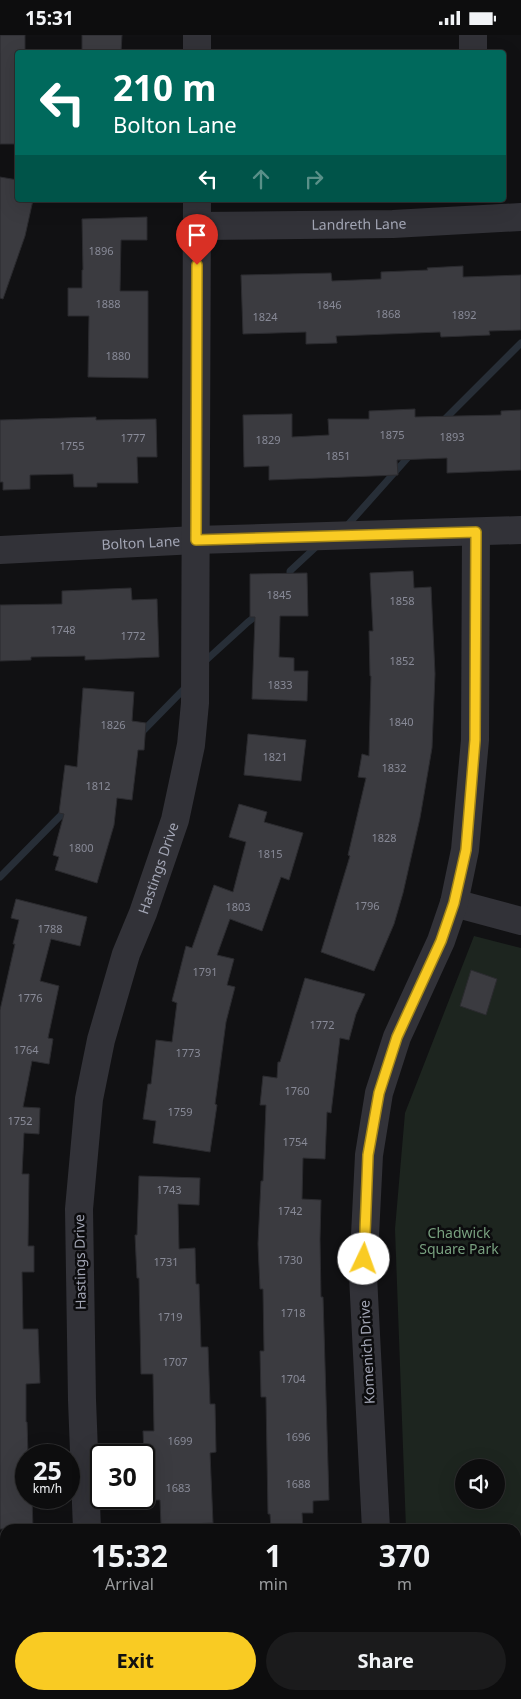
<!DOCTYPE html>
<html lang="en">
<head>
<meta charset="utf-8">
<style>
	:root { --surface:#0d0d0e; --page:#1b1b1c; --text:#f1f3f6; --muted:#9a9c9e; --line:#2d2d2e; --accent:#f9cb23 }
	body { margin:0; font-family:"Noto Sans",sans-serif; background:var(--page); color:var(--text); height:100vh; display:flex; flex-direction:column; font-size:19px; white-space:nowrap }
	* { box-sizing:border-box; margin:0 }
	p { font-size:16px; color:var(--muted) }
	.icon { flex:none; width:28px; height:28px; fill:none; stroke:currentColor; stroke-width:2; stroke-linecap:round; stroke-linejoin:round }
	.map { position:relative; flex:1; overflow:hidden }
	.sheet { position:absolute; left:0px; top:1489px; width:521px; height:176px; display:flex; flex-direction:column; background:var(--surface); border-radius:15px 15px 0 0; box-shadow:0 5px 20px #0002,0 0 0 1px var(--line) }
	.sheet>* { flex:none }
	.top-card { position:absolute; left:15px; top:15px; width:491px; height:152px; border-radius:5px; box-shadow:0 5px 20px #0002,0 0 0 1px var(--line); background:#00695c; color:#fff; overflow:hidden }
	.buttons { position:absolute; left:455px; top:1424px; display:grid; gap:10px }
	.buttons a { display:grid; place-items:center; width:50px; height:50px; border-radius:50%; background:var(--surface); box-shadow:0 5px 20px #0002,0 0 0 1px var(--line); font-size:25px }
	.speed { position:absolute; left:15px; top:1409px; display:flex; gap:10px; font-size:25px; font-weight:700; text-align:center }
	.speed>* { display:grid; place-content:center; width:65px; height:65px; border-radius:50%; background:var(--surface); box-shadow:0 5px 20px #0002,0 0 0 1px var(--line); line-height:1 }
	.speed small { font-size:12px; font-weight:400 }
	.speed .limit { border:2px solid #111; border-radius:8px; background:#fff; color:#111 }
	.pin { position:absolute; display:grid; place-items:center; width:42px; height:42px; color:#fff; margin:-51px -21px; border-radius:50% 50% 50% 0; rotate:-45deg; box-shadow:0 0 5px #0007 }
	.pin .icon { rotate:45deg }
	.me { position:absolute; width:55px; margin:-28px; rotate:3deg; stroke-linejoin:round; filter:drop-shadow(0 0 4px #0008) }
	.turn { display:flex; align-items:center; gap:18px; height:105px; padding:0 15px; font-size:22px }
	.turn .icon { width:65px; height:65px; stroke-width:2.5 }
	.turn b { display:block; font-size:35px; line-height:42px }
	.lanes { display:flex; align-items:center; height:48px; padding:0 15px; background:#0003; justify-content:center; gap:25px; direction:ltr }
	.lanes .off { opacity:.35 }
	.eta { display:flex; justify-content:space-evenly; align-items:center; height:85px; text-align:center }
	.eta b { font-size:30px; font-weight:700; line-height:35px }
	.cta { display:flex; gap:10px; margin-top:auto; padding:10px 15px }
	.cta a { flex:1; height:58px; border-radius:30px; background:var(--accent); color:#111; font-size:20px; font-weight:700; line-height:58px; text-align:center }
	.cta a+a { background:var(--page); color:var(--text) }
	.status { display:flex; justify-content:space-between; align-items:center; height:35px; padding:0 25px; background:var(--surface); direction:ltr }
	.status svg { height:14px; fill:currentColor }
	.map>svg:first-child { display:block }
	.green { fill:#1d251f; fill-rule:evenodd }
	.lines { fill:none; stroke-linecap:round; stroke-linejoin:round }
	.stream { stroke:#272e37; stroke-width:7 }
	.building { fill:#3b3b40; stroke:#2b2b2f }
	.minor { stroke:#323238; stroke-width:28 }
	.route-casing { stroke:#a28417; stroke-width:12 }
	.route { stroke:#f9cb23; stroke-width:9 }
	.labels { text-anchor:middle; stroke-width:5; stroke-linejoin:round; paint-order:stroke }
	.number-label { font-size:11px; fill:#888a97 }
	.street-label { font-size:14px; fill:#a2a5b4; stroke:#0c0c0e }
	.park-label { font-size:14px; fill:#78a07f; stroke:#0c0c0e }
</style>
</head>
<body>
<div class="status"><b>15:31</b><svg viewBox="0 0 49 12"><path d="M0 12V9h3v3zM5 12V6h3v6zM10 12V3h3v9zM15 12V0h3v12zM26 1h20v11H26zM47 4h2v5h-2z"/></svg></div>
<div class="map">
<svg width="521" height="1664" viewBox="0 0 521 1664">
	<rect width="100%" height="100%" fill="#111113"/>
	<path class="green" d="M474,901L521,913V1606H516V1494H406L395,1194L405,1078ZM464,1432H496V1465H464Z"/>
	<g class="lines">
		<g class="stream">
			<polyline points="443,386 521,308"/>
			<polyline points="345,493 411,419"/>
			<polyline points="290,546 290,536 318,510"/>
			<polyline points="203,628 248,587 261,577"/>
			<polyline points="140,699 187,651"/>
			<polyline points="0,842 68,773"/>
		</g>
	</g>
	<g class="building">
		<polygon points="0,0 25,0 25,18 18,18 18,109 0,109"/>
		<polygon points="82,0 122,0 121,18 82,18"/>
		<polygon points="0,142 18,145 18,165 33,165 25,201 3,264 0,263"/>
		<polygon points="147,182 147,205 121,205 120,256 148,256 148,343 88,342 89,281 68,281 68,253 82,253 82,235 83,235 82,184"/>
		<polygon points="463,231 463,242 521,240 521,295 489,296 490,300 441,302 440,297 336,301 337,308 306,309 306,297 243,299 241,240 331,238 332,246 381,244 381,237 428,235 427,233"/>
		<polygon points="415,374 415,382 501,380 501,376 521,375 521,435 447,438 447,423 397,425 398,440 269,445 269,431 244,432 243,380 292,379 292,402 329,400 328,384 369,384 369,376"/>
		<polygon points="96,382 96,385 156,384 157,422 137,422 138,448 97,448 97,452 74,452 73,439 30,440 30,454 3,455 3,447 0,447 0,385"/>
		<polygon points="413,536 414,553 431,552 435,639 432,713 420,783 403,858 394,889 374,936 321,917 350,821 348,820 366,743 358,742 362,719 369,721 371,641 370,641 369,596 373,596 370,538"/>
		<polygon points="307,538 308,581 280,581 279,622 294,623 294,636 308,636 307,666 252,664 255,582 250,582 250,539"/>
		<polygon points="131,553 132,565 157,564 159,622 85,625 85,621 31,622 31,625 0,626 0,570 62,569 62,556"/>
		<polygon points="83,653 134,657 132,686 146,688 144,715 138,715 132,765 117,763 114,790 97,848 55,835 59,822 53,820 64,779 59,778 65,730 77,732"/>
		<polygon points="248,699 306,705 301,746 244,740"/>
		<polygon points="239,769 267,777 264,787 303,798 289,845 281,842 262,896 230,884 217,920 234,924 227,950 235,952 226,987 215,1069 217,1070 210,1117 153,1108 156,1086 143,1084 148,1049 151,1049 156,1005 172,1007 177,968 172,966 186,911 192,913 214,850 233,857 246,807 229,802"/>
		<polygon points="16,864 87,882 80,911 51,904 40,946 59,951 48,1003 53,1004 49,1029 32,1026 23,1072 40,1073 39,1099 24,1098 22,1139 29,1139 28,1211 34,1211 34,1237 22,1237 23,1294 38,1294 40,1348 26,1349 26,1387 27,1387 28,1420 26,1420 26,1462 32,1462 33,1494 0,1494 0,975 15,909 13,909 19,885 11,883"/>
		<polygon points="471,935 497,944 486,980 460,971"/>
		<polygon points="305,943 365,959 356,979 349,1005 340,1003 331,1078 327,1077 325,1124 303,1123 302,1164 321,1165 320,1204 321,1262 323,1262 329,1465 313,1466 313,1478 302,1478 303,1494 271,1494 270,1479 268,1479 266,1362 261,1362 260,1316 264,1316 263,1254 260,1254 258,1209 261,1146 263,1146 266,1070 260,1070 263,1041 277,1043 278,1027 280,1027"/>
		<polygon points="139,1141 200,1143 199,1170 178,1169 179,1214 195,1213 196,1249 199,1249 201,1312 208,1312 210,1369 215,1369 216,1417 210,1418 213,1488 161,1490 160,1465 146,1465 143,1396 154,1396 153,1339 141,1339 139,1243 137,1243 135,1200 137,1200"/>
	</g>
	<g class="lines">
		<g class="minor">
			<polyline points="197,0 197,18"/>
			<polyline points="473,18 473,0"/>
			<path id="s1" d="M197,191L393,189L521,182"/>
			<path id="s2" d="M0,515L196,505L521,495"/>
			<polyline points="454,868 521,886"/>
			<path id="s3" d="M87,1494L82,1365L79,1174L89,1064L101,1005L126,919L143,878L175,785L191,710L195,668L197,165"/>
			<polyline points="376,1494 363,1241 369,1120 379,1058 397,1002 441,906 454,868 465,815 475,705 476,497"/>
			<polyline points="516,1634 521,1634"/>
			<polyline points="63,1664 154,1660"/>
		</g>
	</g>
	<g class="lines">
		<defs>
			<polyline id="route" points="197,230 196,505 476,497 475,705 466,815 454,868 441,906 397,1002 379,1058 368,1120 364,1224"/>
		</defs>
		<use href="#route" class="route-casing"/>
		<use href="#route" class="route"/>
	</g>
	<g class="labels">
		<g class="number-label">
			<text x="101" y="220">1896</text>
			<text x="108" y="273">1888</text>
			<text x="329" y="274">1846</text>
			<text x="388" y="283">1868</text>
			<text x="464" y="284">1892</text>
			<text x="265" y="286">1824</text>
			<text x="118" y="325">1880</text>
			<text x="392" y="404">1875</text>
			<text x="452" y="406">1893</text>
			<text x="133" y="407">1777</text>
			<text x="268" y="409">1829</text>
			<text x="72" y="415">1755</text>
			<text x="338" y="425">1851</text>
			<text x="279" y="564">1845</text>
			<text x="402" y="570">1858</text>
			<text x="63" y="599">1748</text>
			<text x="133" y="605">1772</text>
			<text x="402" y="630">1852</text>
			<text x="280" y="654">1833</text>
			<text x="401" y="691">1840</text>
			<text x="113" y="694">1826</text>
			<text x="275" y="726">1821</text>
			<text x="394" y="737">1832</text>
			<text x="98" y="755">1812</text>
			<text x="384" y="807">1828</text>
			<text x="81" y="817">1800</text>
			<text x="270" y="823">1815</text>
			<text x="367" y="875">1796</text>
			<text x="238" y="876">1803</text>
			<text x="50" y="898">1788</text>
			<text x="205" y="941">1791</text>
			<text x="30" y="967">1776</text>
			<text x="322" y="994">1772</text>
			<text x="26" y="1019">1764</text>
			<text x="188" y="1022">1773</text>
			<text x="297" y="1060">1760</text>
			<text x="180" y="1081">1759</text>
			<text x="20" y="1090">1752</text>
			<text x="295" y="1111">1754</text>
			<text x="169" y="1159">1743</text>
			<text x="290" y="1180">1742</text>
			<text x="290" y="1229">1730</text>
			<text x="166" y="1231">1731</text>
			<text x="293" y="1282">1718</text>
			<text x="170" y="1286">1719</text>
			<text x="175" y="1331">1707</text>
			<text x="293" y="1348">1704</text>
			<text x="298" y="1406">1696</text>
			<text x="180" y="1410">1699</text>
			<text x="298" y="1453">1688</text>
			<text x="178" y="1457">1683</text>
		</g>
		<g class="street-label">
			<text dy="5" stroke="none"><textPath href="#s1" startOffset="162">Landreth Lane</textPath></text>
			<text dy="5" stroke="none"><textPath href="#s2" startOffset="141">Bolton Lane</textPath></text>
			<text dy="5" stroke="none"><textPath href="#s3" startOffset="672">Hastings Drive</textPath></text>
			<text transform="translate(80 1227) rotate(-91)" y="5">Hastings Drive</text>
			<text transform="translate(367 1317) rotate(-93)" y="5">Komenich Drive</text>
		</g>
		<g class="park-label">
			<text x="459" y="1203">Chadwick<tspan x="459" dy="16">Square Park</tspan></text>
		</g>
	</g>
</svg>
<div class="buttons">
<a><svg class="icon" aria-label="sound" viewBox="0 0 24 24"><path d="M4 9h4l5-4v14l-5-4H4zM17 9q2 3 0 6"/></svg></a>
</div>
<div class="speed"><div>25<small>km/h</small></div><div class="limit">30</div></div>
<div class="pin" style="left:197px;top:230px;background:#d93025"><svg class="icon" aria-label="arrive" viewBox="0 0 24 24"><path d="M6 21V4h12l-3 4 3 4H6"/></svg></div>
<svg class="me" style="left:364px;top:1224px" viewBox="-20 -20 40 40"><circle r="19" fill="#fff"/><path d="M0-13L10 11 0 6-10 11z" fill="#f9cb23"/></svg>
<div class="top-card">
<div class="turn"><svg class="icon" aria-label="left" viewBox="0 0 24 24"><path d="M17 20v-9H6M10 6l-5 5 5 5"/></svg><div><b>210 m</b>Bolton Lane</div></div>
<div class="lanes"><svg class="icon" aria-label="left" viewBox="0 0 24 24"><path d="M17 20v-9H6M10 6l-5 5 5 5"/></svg><svg class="icon off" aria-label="ahead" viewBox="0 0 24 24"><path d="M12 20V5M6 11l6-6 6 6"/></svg><svg class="icon off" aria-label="right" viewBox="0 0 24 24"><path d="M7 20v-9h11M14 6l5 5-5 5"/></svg></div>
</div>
<section class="sheet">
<div class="eta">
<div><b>15:32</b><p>Arrival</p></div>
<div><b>1</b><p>min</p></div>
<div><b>370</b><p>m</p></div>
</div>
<div class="cta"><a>Exit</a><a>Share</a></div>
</section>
</div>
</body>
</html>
